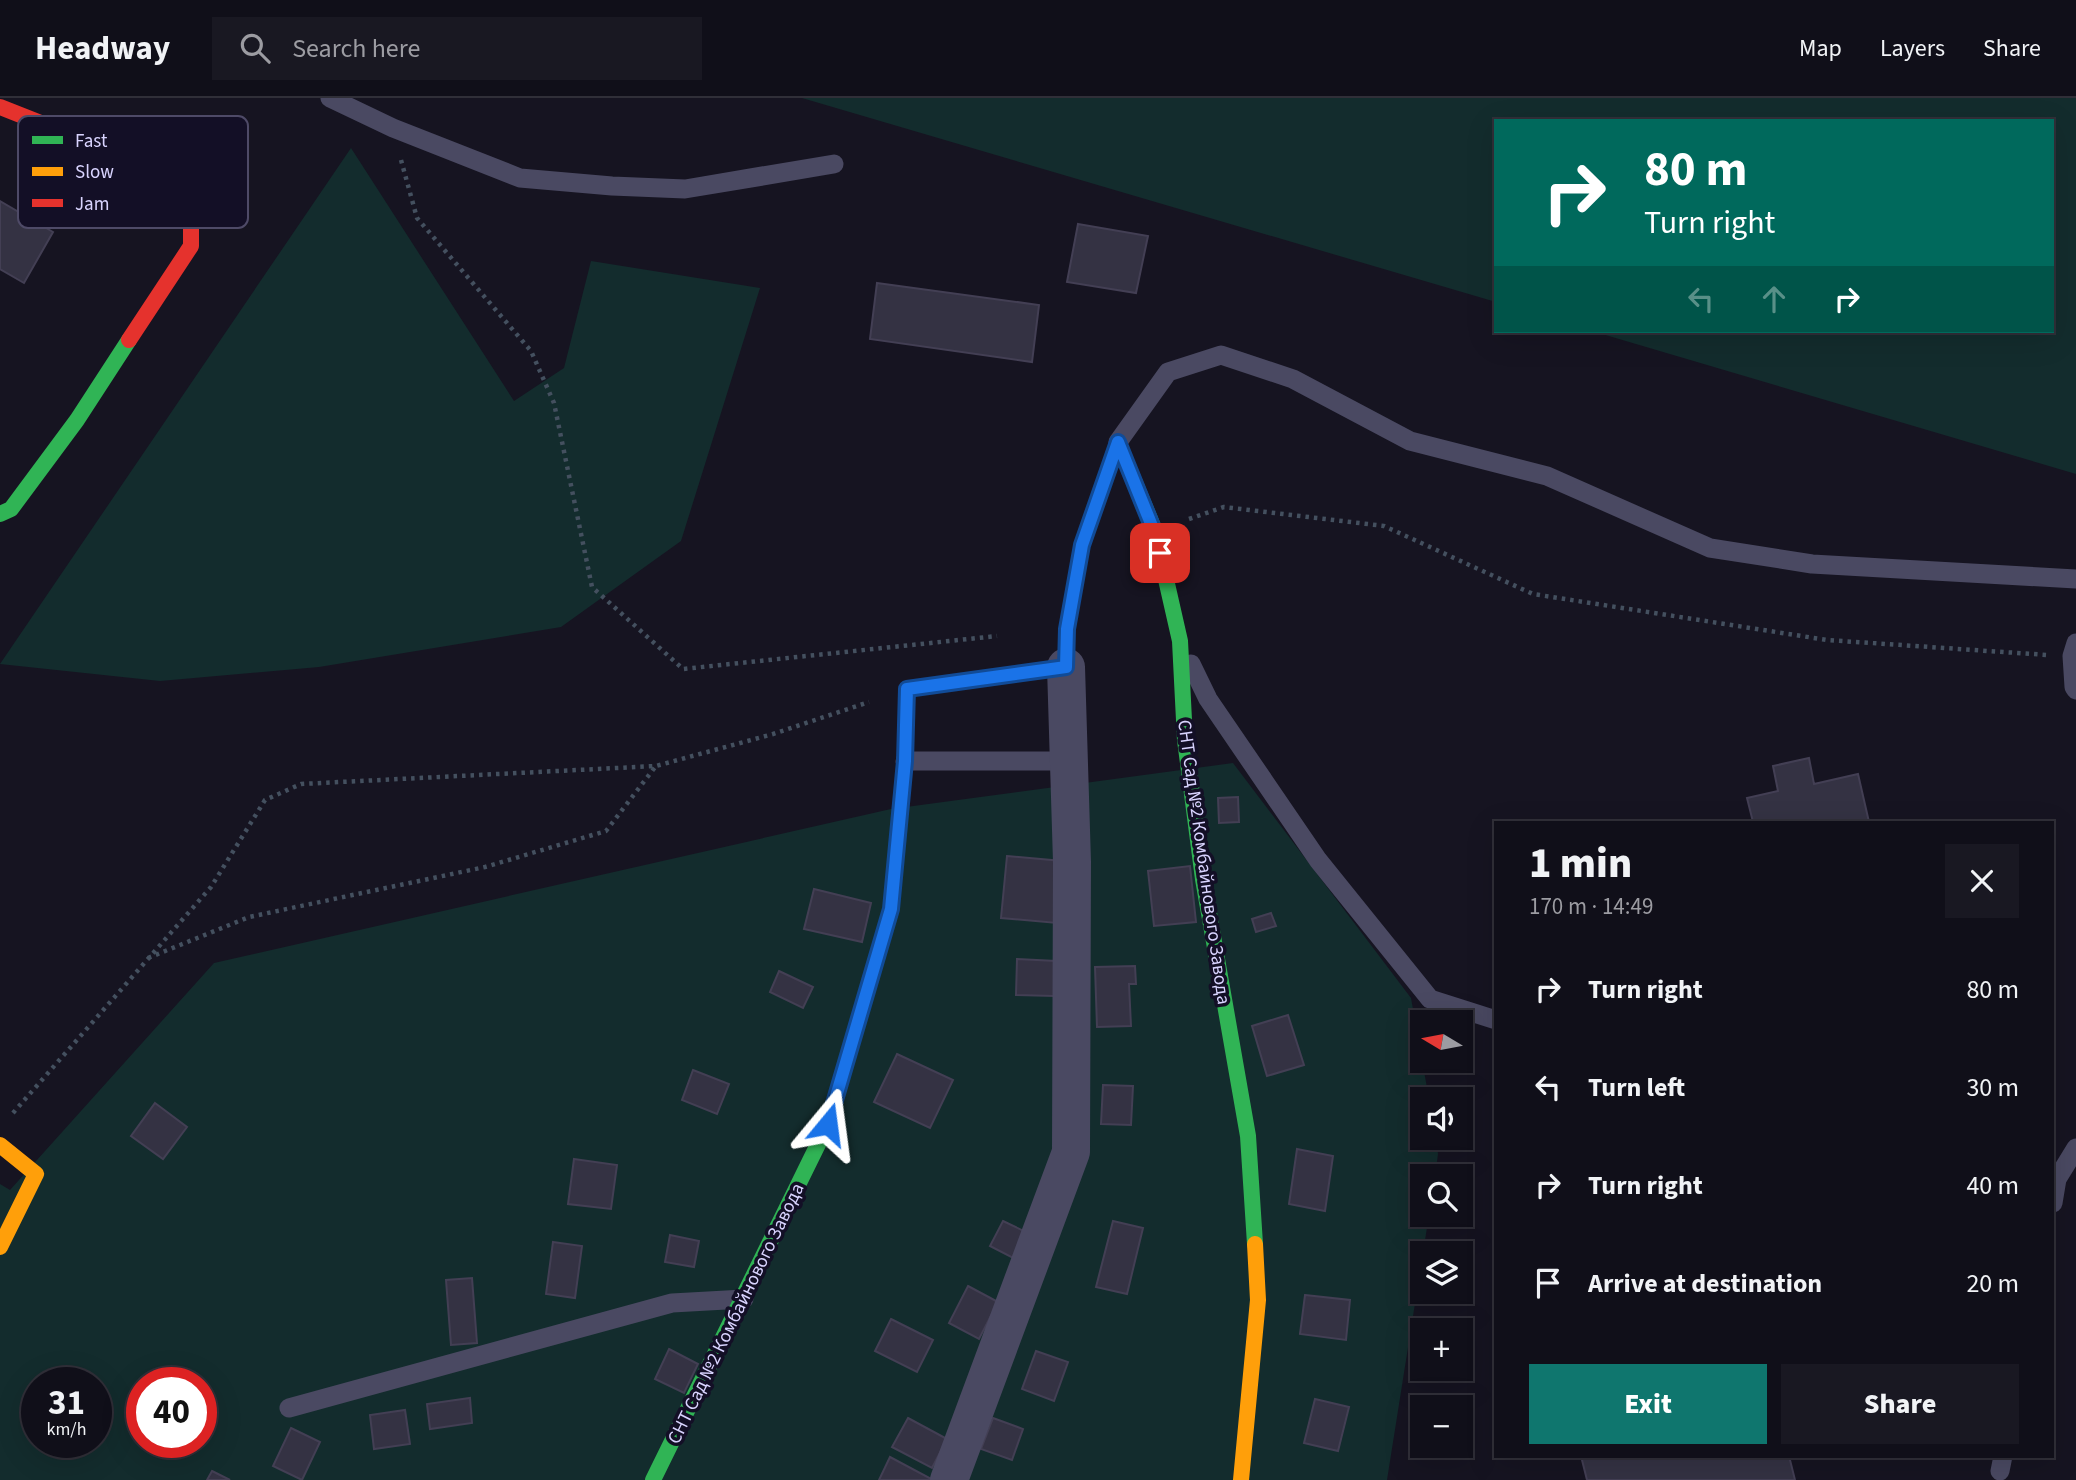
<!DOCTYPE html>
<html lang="en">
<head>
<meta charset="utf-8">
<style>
	:root { --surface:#100f19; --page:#191822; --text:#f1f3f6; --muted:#9c9ca2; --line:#302f38; --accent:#0f766e }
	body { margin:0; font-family:"Source Sans 3",sans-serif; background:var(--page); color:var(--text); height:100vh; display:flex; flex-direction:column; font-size:26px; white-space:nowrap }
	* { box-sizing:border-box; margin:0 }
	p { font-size:23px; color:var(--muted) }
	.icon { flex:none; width:38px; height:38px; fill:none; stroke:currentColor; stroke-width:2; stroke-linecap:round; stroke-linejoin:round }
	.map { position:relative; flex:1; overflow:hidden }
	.side { position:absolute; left:1494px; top:723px; width:560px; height:637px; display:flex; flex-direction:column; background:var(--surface); border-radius:0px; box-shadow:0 7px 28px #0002,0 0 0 2px var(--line) }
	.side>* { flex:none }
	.guide { position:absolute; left:1494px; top:21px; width:560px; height:214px; border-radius:0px; box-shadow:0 7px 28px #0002,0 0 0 2px var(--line); background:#00695c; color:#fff; overflow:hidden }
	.needle { width:46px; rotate:280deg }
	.controls { position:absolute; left:1410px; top:912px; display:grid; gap:14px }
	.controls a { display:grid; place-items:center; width:63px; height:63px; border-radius:0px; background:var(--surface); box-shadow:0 7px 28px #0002,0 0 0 2px var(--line); font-size:35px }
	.speed { position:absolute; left:21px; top:1269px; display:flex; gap:14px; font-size:35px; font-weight:700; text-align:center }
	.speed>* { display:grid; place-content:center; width:91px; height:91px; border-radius:50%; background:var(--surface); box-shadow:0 7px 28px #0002,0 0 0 2px var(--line); line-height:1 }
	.speed small { font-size:18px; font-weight:400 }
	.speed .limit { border:10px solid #d22; background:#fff; color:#111 }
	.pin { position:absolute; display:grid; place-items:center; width:60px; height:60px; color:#fff; margin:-30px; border-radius:14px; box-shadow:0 4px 10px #0006 }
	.me { position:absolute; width:77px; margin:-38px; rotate:16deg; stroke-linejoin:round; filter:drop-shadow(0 0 5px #0008) }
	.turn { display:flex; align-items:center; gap:24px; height:147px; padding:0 35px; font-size:32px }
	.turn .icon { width:91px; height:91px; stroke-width:2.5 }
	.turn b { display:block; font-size:49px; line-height:60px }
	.lanes { display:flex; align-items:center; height:66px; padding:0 35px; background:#0003; justify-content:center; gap:35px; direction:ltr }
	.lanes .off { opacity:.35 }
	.round { display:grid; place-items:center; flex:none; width:74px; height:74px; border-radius:0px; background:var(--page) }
	.overview { display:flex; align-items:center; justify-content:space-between; height:119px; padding:0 35px }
	h1 { font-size:42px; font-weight:800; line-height:52px }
	.action { display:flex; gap:14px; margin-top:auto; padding:14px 35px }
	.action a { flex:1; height:80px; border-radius:0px; background:var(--accent); color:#fff; font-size:28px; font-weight:800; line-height:80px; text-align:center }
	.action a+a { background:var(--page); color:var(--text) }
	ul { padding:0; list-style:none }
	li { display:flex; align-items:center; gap:21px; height:98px; padding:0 35px }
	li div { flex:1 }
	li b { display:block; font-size:26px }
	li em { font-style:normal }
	header { display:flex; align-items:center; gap:42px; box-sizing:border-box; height:98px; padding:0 35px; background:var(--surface); border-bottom:2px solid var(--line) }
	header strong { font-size:33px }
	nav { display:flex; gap:38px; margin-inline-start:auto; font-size:24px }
	.search { width:490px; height:63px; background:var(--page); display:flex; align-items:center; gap:18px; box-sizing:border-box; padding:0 24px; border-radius:0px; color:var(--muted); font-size:26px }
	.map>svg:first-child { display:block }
	.green { fill:#132c2d; fill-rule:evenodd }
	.building { fill:#343243; stroke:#433f54; stroke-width:2 }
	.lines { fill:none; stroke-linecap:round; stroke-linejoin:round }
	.path { stroke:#44505f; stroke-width:4.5; stroke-dasharray:3.5 5; stroke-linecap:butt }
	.lane { stroke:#4a4962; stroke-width:19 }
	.street { stroke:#4a4962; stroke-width:38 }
	.fast { stroke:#30b455; stroke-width:16 }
	.slow { stroke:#ff9f0a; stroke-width:16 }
	.jam { stroke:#e5322d; stroke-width:16 }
	.route-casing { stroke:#114b97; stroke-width:18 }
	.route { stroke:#1a73e8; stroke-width:12 }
	.labels { text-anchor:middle; stroke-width:7; stroke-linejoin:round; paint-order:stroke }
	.street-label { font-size:19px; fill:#d9d4ff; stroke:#130f26 }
	.key { fill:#130f26; stroke:#4e4a67; stroke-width:2 }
	.key-label { font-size:19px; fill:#d9d4ff }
</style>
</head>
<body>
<header>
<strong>Headway</strong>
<div class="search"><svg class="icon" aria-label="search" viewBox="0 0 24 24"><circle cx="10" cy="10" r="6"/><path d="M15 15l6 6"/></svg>Search here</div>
<nav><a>Map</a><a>Layers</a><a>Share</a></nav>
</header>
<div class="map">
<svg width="2076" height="1382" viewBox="0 0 2076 1382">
	<rect width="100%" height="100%" fill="#161421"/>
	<g class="green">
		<polygon points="802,0 2076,0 2076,376 1592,233 2053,233 2053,23 1496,23 1496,204"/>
		<polygon points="351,50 514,303 564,270 591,163 760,190 681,443 561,529 319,569 160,583 0,566"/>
		<path d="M1233,665L1411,900L1429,1001H1423V1040H1436L1438,1056L1435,1078H1423V1116L1429,1117L1387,1382H0V1086L10,1092L214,865L891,711ZM37,1284H96V1344H37ZM142,1284H201V1344H142Z"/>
	</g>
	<g class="building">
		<polygon points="0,103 53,134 24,185 0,171"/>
		<polygon points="1078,126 1148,138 1136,195 1067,184"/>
		<polygon points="877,185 1039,207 1032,264 870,241"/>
		<polygon points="1809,660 1814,686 1858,676 1869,724 1753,724 1747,700 1778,693 1773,668"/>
		<polygon points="1238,699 1239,724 1219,725 1218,700"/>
		<polygon points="1007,758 1062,763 1057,825 1001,820"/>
		<polygon points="1190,768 1196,824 1154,828 1148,773"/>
		<polygon points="814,791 871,805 862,844 804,831"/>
		<polygon points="1271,815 1276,828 1256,834 1252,821"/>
		<polygon points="1017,861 1056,863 1054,898 1016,897"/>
		<polygon points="1135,868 1136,886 1129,886 1131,928 1097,929 1095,869"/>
		<polygon points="779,873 813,889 803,910 770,894"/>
		<polygon points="1288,917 1304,967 1267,978 1252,928"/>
		<polygon points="897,956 953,982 930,1030 874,1004"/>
		<polygon points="693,972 729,986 717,1016 682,1002"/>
		<polygon points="1103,987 1133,988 1131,1027 1101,1026"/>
		<polygon points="155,1005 187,1029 163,1061 131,1038"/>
		<polygon points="1297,1051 1333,1058 1325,1113 1289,1106"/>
		<polygon points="574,1061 617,1067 611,1111 568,1106"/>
		<polygon points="1003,1123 1030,1136 1017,1162 990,1148"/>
		<polygon points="1113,1123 1143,1130 1127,1196 1096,1189"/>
		<polygon points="670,1137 699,1143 694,1169 665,1164"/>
		<polygon points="553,1144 582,1148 575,1200 546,1196"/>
		<polygon points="472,1180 477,1245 451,1247 446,1182"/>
		<polygon points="968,1188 998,1204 979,1241 949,1225"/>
		<polygon points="1305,1197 1350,1202 1346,1242 1300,1236"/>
		<polygon points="891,1221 933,1242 917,1274 875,1253"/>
		<polygon points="669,1251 698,1266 684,1295 655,1281"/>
		<polygon points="1036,1253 1068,1264 1054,1303 1022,1291"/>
		<polygon points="470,1300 472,1325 430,1331 427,1306"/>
		<polygon points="1315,1301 1349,1309 1338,1353 1304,1345"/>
		<polygon points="405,1312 410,1346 374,1351 370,1317"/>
		<polygon points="908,1320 947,1341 932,1370 892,1349"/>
		<polygon points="993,1320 1023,1331 1012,1362 981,1351"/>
		<polygon points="291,1330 320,1344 302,1382 273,1368"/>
		<polygon points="1581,1358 1789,1358 1795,1382 1587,1382"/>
		<polygon points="890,1359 933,1382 879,1382"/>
		<polygon points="212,1373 230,1382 207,1382"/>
	</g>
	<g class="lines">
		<g class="path">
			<polyline points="401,62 417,120 531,253 554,305 592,489 683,571 997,538"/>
			<polyline points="1189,421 1224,409 1384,428 1533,496 1827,542 2047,557"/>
			<polyline points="148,860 249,819 485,769 606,733 656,668"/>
			<polyline points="13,1015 211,789 265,702 301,686 656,668 773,636 869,604"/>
		</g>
		<g class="lane">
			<polyline points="330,0 393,30 520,80 612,88 685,91 834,66"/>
			<polyline points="1118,344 1168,274 1221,257 1293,281 1410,343 1547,378 1710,450 1812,466 2076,481"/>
			<polyline points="2076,545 2072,558 2074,589 2076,592"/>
			<polyline points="1191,566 1208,601 1318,762 1430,901 1496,922"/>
			<polyline points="905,663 1067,663"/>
			<polyline points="2053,1105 2057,1081 2076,1050"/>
			<polyline points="289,1310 672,1205 744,1201"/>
			<polyline points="2000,1373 2003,1358"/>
		</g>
		<polyline class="street" points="949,1382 1071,1054 1072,764 1066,569"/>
		<g class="fast">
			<polyline points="1118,344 1155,433 1180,543 1185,642 1203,781 1248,1038 1255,1146"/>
			<polyline points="0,416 11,411 77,322 129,242"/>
			<polyline points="653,1382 828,1026 891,811 905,663 907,591 979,581"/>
		</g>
		<g class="slow">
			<polyline points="979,581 1066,569 1067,531 1082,447 1118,344"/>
			<polyline points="0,1047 36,1076 0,1149"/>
			<polyline points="1241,1382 1258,1202 1255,1146"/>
		</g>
		<polyline class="jam" points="0,9 76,39 165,94 191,121 191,148 129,242"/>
	</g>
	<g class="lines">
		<defs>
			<polyline id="route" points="828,1026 891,811 905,663 907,591 1066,569 1067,531 1082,447 1118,344 1154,433 1160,455"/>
		</defs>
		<use href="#route" class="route-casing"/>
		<use href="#route" class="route"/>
	</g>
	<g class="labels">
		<g class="street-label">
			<text transform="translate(1205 764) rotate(82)" y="7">СНТ Сад №2 Комбайнового Завода</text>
			<text transform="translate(735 1215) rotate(-64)" y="7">СНТ Сад №2 Комбайнового Завода</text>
		</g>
	</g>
	<rect x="18" y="18" width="230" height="112" rx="10" class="key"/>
	<rect x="32" y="38" width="31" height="8" fill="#30b455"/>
	<rect x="32" y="69" width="31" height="9" fill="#ff9f0a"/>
	<rect x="32" y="101" width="31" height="8" fill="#e5322d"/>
	<g class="key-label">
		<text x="75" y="49">Fast</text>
		<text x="75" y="80">Slow</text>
		<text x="75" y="112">Jam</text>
	</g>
</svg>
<div class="controls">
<a><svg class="needle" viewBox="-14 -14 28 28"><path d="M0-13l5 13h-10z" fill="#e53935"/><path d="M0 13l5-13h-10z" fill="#9c9ca2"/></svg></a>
<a><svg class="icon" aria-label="sound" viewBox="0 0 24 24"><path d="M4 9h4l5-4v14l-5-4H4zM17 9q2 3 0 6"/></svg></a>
<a><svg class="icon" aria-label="search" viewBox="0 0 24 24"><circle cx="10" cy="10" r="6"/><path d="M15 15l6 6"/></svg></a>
<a><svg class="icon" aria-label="layers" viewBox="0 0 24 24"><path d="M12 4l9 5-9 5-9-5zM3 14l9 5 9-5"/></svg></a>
<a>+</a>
<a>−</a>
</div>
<div class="speed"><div>31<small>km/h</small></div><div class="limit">40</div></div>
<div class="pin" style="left:1160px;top:455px;background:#d93025"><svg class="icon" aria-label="arrive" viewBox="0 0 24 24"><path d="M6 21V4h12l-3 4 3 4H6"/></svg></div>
<svg class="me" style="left:828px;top:1026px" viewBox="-20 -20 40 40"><path d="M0-17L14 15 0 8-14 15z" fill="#1a73e8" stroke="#fff" stroke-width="4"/></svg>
<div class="guide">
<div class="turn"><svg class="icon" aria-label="right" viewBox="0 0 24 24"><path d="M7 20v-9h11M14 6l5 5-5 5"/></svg><div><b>80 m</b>Turn right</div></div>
<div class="lanes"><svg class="icon off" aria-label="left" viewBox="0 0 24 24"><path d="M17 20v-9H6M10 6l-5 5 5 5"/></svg><svg class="icon off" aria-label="ahead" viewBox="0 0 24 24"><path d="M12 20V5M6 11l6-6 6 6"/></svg><svg class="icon" aria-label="right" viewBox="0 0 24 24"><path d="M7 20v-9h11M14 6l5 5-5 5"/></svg></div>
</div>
<section class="side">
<div class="overview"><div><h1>1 min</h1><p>170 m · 14:49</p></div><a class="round"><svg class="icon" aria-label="close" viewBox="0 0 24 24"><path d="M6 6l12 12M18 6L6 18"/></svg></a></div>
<ul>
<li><svg class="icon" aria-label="right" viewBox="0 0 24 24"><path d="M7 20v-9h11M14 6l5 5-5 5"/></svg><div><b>Turn right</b></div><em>80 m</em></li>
<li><svg class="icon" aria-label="left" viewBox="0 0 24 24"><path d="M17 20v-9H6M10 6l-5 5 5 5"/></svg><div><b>Turn left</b></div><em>30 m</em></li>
<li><svg class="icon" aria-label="right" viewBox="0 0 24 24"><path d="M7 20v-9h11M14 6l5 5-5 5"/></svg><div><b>Turn right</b></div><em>40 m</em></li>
<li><svg class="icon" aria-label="arrive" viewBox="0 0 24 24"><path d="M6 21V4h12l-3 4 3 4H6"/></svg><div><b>Arrive at destination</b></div><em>20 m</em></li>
</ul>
<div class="action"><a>Exit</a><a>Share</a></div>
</section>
</div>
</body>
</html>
